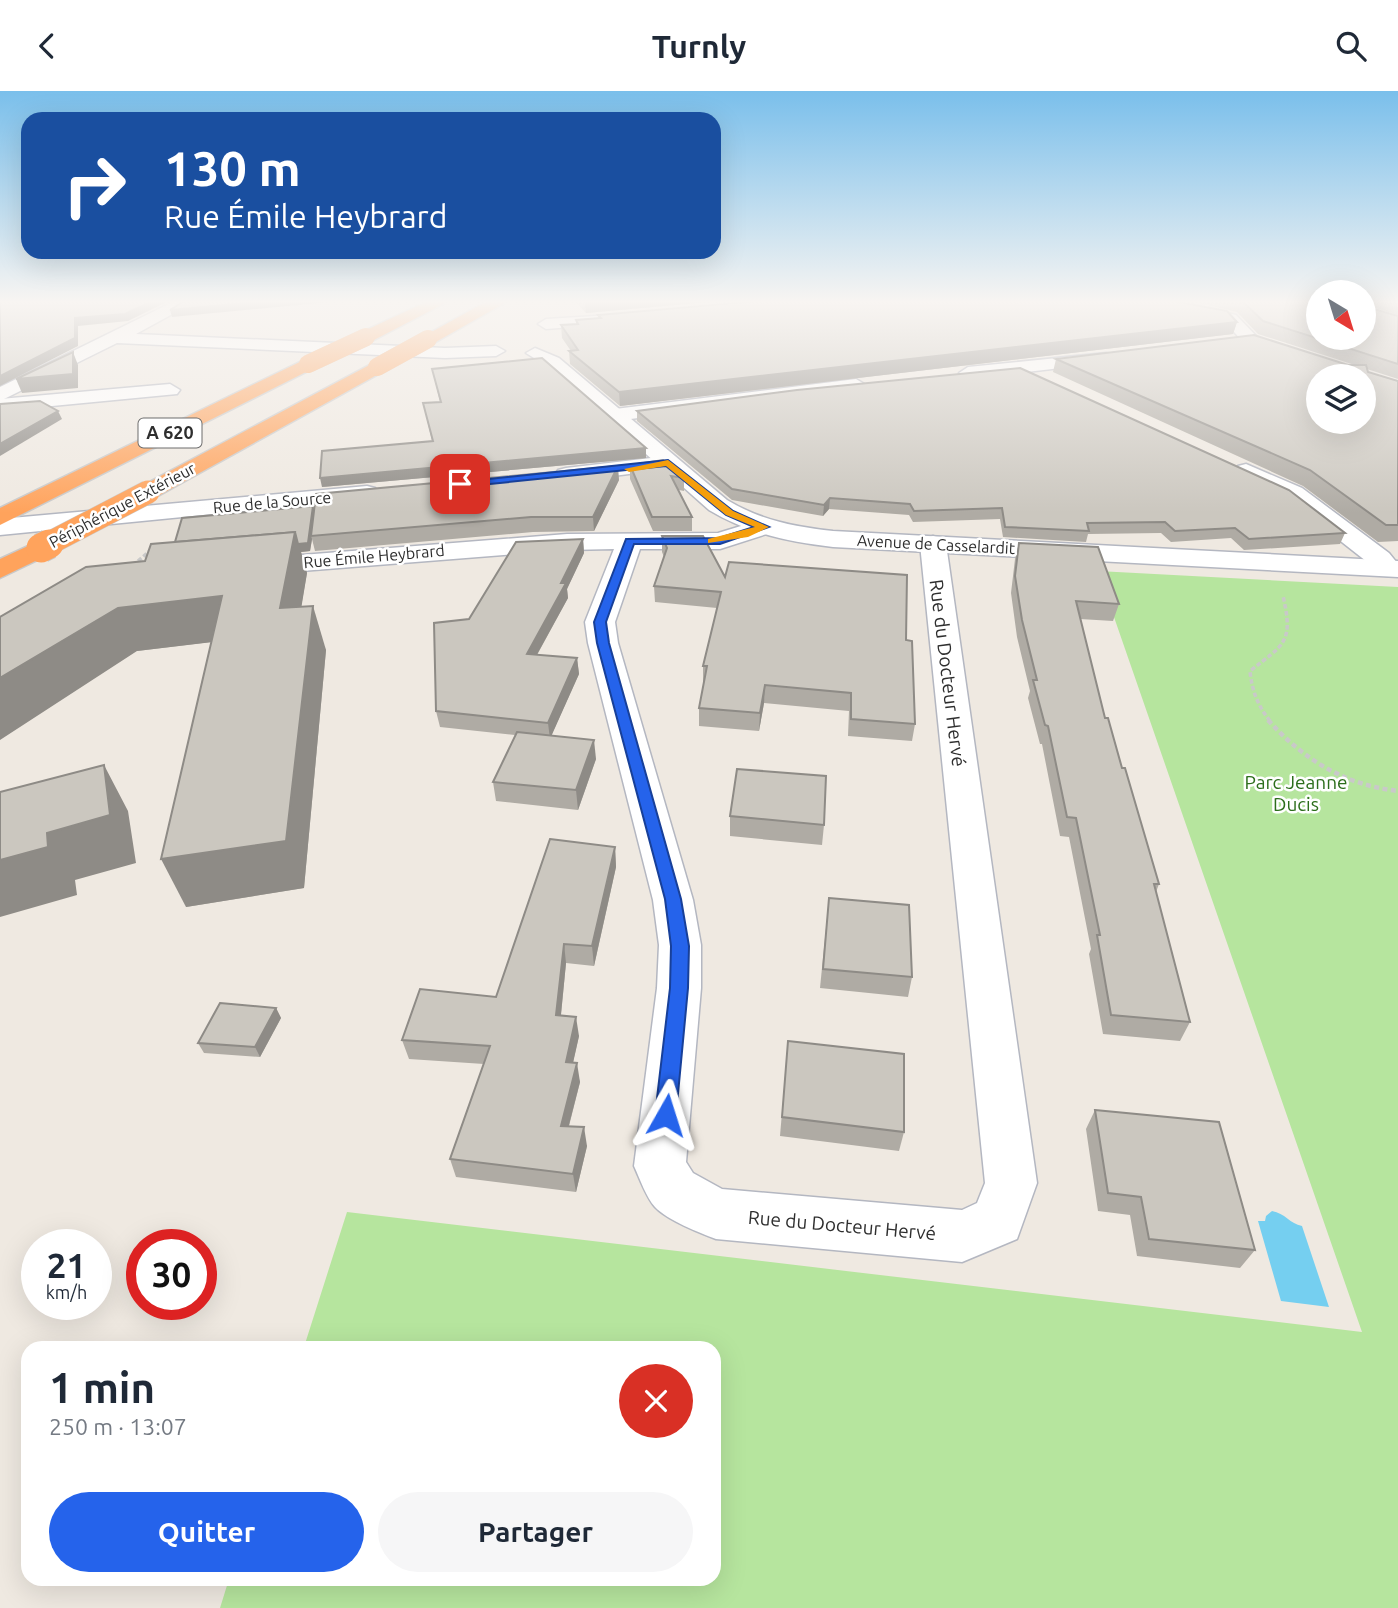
<!DOCTYPE html>
<html lang="fr">
<head>
<meta charset="utf-8">
<style>
	:root { --surface:#fff; --page:#f6f6f7; --text:#1f2937; --muted:#747a83; --accent:#2563eb }
	body { margin:0; font-family:Ubuntu,sans-serif; background:var(--page); color:var(--text); height:100vh; display:flex; flex-direction:column; font-size:26px; white-space:nowrap }
	* { box-sizing:border-box; margin:0 }
	p { font-size:23px; color:var(--muted) }
	.icon { flex:none; width:38px; height:38px; fill:none; stroke:currentColor; stroke-width:2; stroke-linecap:round; stroke-linejoin:round }
	.map { position:relative; flex:1; overflow:hidden }
	.panel { position:absolute; left:21px; top:1250px; width:700px; height:245px; display:flex; flex-direction:column; background:var(--surface); border-radius:21px; box-shadow:0 7px 28px #0002 }
	.panel>* { flex:none }
	.hud { position:absolute; left:21px; top:21px; width:700px; height:147px; border-radius:21px; box-shadow:0 7px 28px #0002; background:#1a4fa0; color:#fff; overflow:hidden }
	.needle { width:46px; rotate:142deg }
	.buttons { position:absolute; left:1306px; top:189px; display:grid; gap:14px }
	.buttons a { display:grid; place-items:center; width:70px; height:70px; border-radius:50%; background:var(--surface); box-shadow:0 7px 28px #0002; font-size:35px }
	.speed { position:absolute; left:21px; top:1138px; display:flex; gap:14px; font-size:35px; font-weight:700; text-align:center }
	.speed>* { display:grid; place-content:center; width:91px; height:91px; border-radius:50%; background:var(--surface); box-shadow:0 7px 28px #0002; line-height:1 }
	.speed small { font-size:18px; font-weight:400 }
	.speed .limit { border:10px solid #d22; background:#fff; color:#111 }
	.pin { position:absolute; display:grid; place-items:center; width:60px; height:60px; color:#fff; margin:-30px; border-radius:14px; box-shadow:0 4px 10px #0006 }
	.me { position:absolute; width:77px; margin:-38px; rotate:6deg; stroke-linejoin:round; filter:drop-shadow(0 0 5px #0008) }
	.turn { display:flex; align-items:center; gap:24px; height:147px; padding:0 28px; font-size:32px }
	.turn .icon { width:91px; height:91px; stroke-width:2.5 }
	.turn b { display:block; font-size:49px; line-height:60px }
	.round { display:grid; place-items:center; flex:none; width:74px; height:74px; border-radius:37px; background:var(--page) }
	.headline { display:flex; align-items:center; justify-content:space-between; height:119px; padding:0 28px }
	h1 { font-size:42px; font-weight:700; line-height:52px }
	.cta { display:flex; gap:14px; margin-top:auto; padding:14px 28px }
	.cta a { flex:1; height:80px; border-radius:42px; background:var(--accent); color:#fff; font-size:28px; font-weight:700; line-height:80px; text-align:center }
	.cta a+a { background:var(--page); color:var(--text) }
	header { display:flex; justify-content:space-between; align-items:center; height:91px; padding:0 28px; background:var(--surface); font-size:32px; font-weight:700 }
	.map>svg:first-child { display:block }
	.green { fill:#b6e59e }
	.water { fill:#75cff0 }
	.lines { fill:none; stroke-linecap:round; stroke-linejoin:round }
	.minor-casing { stroke:#b4b7c1; stroke-width:3 }
	.tertiary-casing { stroke:#b4b7c1; stroke-width:3 }
	.motorway-casing { stroke:#c9c9c9; stroke-width:3 }
	.path-far1 { stroke:#c9c9c9; stroke-width:3.5; stroke-dasharray:4.5 2.5; stroke-linecap:butt }
	.path { stroke:#c9c9c9; stroke-width:4.5; stroke-dasharray:5 3.5; stroke-linecap:butt }
	.minor { fill:#fff; fill-rule:evenodd }
	.tertiary { fill:#fff; fill-rule:evenodd }
	.motorway { fill:#ffa35c; fill-rule:evenodd }
	.motorway-bridge-far2-casing { stroke:#c9c9c9; stroke-width:18; stroke-linecap:butt }
	.motorway-bridge-far1-casing { stroke:#c9c9c9; stroke-width:24; stroke-linecap:butt }
	.motorway-bridge-casing { stroke:#c9c9c9; stroke-width:31; stroke-linecap:butt }
	.motorway-bridge-far2 { stroke:#ffa35c; stroke-width:18 }
	.motorway-bridge-far1 { stroke:#ffa35c; stroke-width:23 }
	.motorway-bridge { stroke:#ffa35c; stroke-width:29 }
	.wall { fill:#afaba4 }
	.shaded-wall { fill:#8e8b86 }
	.building { fill:#cbc7bf; stroke:#8e8b86; stroke-width:2; fill-rule:evenodd }
	.route { fill:#2563eb; stroke:#184099; stroke-width:2 }
	.slow { fill:#f59e0b }
	.labels { text-anchor:middle; stroke-width:5; stroke-linejoin:round; paint-order:stroke }
	.far-street-label { font-size:16px; fill:#2e2e2e; stroke:#fff }
	.shield { fill:#fff; stroke:#6d6d6d; stroke-width:2 }
	.shield-label { font-size:18px; font-weight:bold; fill:#2e2e2e }
	.street-label { font-size:19px; fill:#2e2e2e; stroke:#fff }
	.park-label { font-size:19px; fill:#2c6e1b; stroke:#fff }
</style>
</head>
<body>
<header><svg class="icon" aria-label="back" viewBox="0 0 24 24"><path d="M15 5l-7 7 7 7"/></svg>Turnly<svg class="icon" aria-label="search" viewBox="0 0 24 24"><circle cx="10" cy="10" r="6"/><path d="M15 15l6 6"/></svg></header>
<div class="map">
<svg width="1398" height="1517" viewBox="0 0 1398 1517">
	<rect width="100%" height="100%" fill="#efe9e1"/>
	<polygon class="green" points="1098,480 1398,496 1398,1517 220,1517 229,1488 714,1488 714,1256 304,1256 347,1121 1362,1241"/>
	<path class="water" d="M1272,1120C1285,1122 1290,1133 1302,1135L1329,1216L1281,1210L1258,1130H1265L1266,1125Z"/>
	<g class="lines">
		<defs>
			<g id="minor">
				<polygon points="1131,209 1175,209 1236,224 1260,249 1257,253 1245,253 1224,230 1193,222 1139,214"/>
				<polygon points="628,223 634,225 636,228 634,231 546,238 538,233 546,228"/>
				<polygon points="1106,262 1112,263 1115,267 1112,271 968,288 959,282 968,276"/>
				<polygon points="856,288 866,294 863,298 615,330 608,328 605,324 608,320 615,318"/>
				<polygon points="170,293 180,299 177,303 0,320 0,308"/>
				<polygon points="668,365 676,367 679,372 676,377 566,391 558,389 555,384 558,379 566,377"/>
				<path d="M1246,373L1302,397L1389,462L1398,473L1397,484C1384,487 1379,484 1371,474L1286,407L1238,385L1235,380L1238,375Z"/>
				<polygon points="367,395 375,397 379,402 375,407 0,444 0,428"/>
				<path d="M764,428L773,431L777,436L773,441L720,458H640L615,531L618,552L693,809L701,854V897L686,1071L693,1082L722,1098L962,1119L977,1112L985,1092L920,453L924,448L933,445L942,448L946,453L1037,1092L1017,1148L962,1171L716,1148C700,1142 667,1129 655,1116C646,1106 640,1088 634,1075L657,897L659,854L653,809L588,552L585,531L614,458L567,459L251,484L242,482L238,476L242,470L251,468L567,443L718,442Z"/>
			</g>
			<g id="tertiary">
				<polygon points="177,209 198,209 136,243 445,257 496,255 505,260 496,265 445,267 117,252 0,310 0,296"/>
				<path d="M535,257L559,267L727,409C760,429 795,436 833,440L1398,470V486L833,456C789,451 747,442 709,419L547,275L526,262Z"/>
			</g>
			<g id="motorway">
				<polygon points="430,209 451,209 372,250 366,251 357,246 360,242"/>
				<polygon points="489,209 510,209 434,252 422,252 419,248"/>
				<polygon points="308,267 317,273 314,277 0,434 0,417"/>
				<polygon points="377,270 386,276 384,280 156,406 140,406 136,401 140,396"/>
				<polygon points="41,449 50,451 54,457 50,463 0,487 0,468"/>
			</g>
		</defs>
		<use href="#minor" class="minor-casing"/>
		<use href="#tertiary" class="tertiary-casing"/>
		<use href="#motorway" class="motorway-casing"/>
		<g class="path-far1">
			<polyline points="141,475 137,471 152,458"/>
			<path d="M1270,630C1258,615 1252,600 1250,580C1284,553 1294,552 1283,505"/>
		</g>
		<path class="path" d="M1268,629C1304,669 1345,694 1398,700"/>
		<use href="#minor" class="minor"/>
		<use href="#tertiary" class="tertiary"/>
		<use href="#motorway" class="motorway"/>
		<defs>
			<g id="motorway-bridge-far2">
				<polyline points="308,273 366,246"/>
				<polyline points="377,276 428,248"/>
			</g>
			<polyline id="motorway-bridge-far1" points="46,454 148,401"/>
			<polyline id="motorway-bridge" points="41,457 49,453"/>
		</defs>
		<use href="#motorway-bridge-far2" class="motorway-bridge-far2-casing"/>
		<use href="#motorway-bridge-far1" class="motorway-bridge-far1-casing"/>
		<use href="#motorway-bridge" class="motorway-bridge-casing"/>
		<use href="#motorway-bridge-far2" class="motorway-bridge-far2"/>
		<use href="#motorway-bridge-far1" class="motorway-bridge-far1"/>
		<use href="#motorway-bridge" class="motorway-bridge"/>
	</g>
	<g class="wall">
		<polygon points="574,209 731,209 586,222"/>
		<polygon points="1187,209 1398,209 1398,224 1367,214 1367,216 1398,225 1398,288 1367,278 1368,281 1398,290 1398,450 1378,451 1303,395 1053,281 1056,268 1355,274 1258,243 1237,221"/>
		<polygon points="598,224 1237,231 1233,243 620,315 570,273 569,260 571,260 562,247 561,234 576,233 576,229 598,227"/>
		<polygon points="432,278 646,357 646,367 322,396 432,350 423,312 440,311"/>
		<polygon points="637,320 1345,442 1340,453 1244,459 1231,447 1171,451 1161,442 1088,443 1086,451 1003,446 1000,428 913,431 909,424 829,418 823,425 732,409 637,330"/>
		<polygon points="630,374 684,387 684,400 679,399 692,426 692,440 653,440 630,388"/>
		<polygon points="619,389 594,440 533,441 315,460 312,448 310,460 301,461 307,482 301,516 326,559 304,797 186,816 211,551 137,560 145,470 175,451 314,418"/>
		<polygon points="662,445 725,486 906,549 915,633 912,650 848,645 849,620 764,612 759,640 699,635 699,617 704,592 703,592 703,575 717,517 655,511 654,495 664,466 662,461"/>
		<polygon points="583,448 584,462 567,498 568,507 537,564 577,567 579,583 551,645 596,668 578,719 496,710 493,691 515,644 440,636 436,620 469,528"/>
		<polygon points="1019,452 1119,513 1113,530 1080,528 1105,627 1122,677 1159,793 1156,801 1190,931 1180,950 1103,943 1089,863 1091,858 1069,746 1060,745 1042,653 1040,653 1028,607 1030,600 1017,546 1011,502 1015,468"/>
		<polygon points="730,725 824,734 822,754 730,745"/>
		<polygon points="615,756 616,776 594,875 566,872 561,924 579,945 573,971 580,991 569,1035 587,1055 576,1101 456,1086 450,1068 484,973 409,968 402,949 496,906"/>
		<polygon points="829,807 912,886 908,906 820,897"/>
		<polygon points="276,917 281,927 260,966 204,962 198,952"/>
		<polygon points="788,950 904,1041 899,1060 780,1045"/>
		<polygon points="1095,1019 1255,1159 1240,1177 1137,1165 1130,1124 1098,1120 1086,1038"/>
	</g>
	<g class="shaded-wall">
		<polygon points="154,209 171,209 128,230 78,235 78,255 0,295 0,285 75,227"/>
		<polygon points="274,209 353,209 172,226 170,219"/>
		<polygon points="591,209 731,209 586,222 585,210"/>
		<polygon points="1237,231 1233,243 620,315 619,301"/>
		<polygon points="73,261 78,274 78,297 22,302 16,288"/>
		<polygon points="58,320 62,328 0,365 0,353"/>
		<polygon points="646,357 646,367 322,396 320,387"/>
		<polygon points="618,375 619,389 594,440 593,426"/>
		<polygon points="830,407 829,418 823,425 824,414"/>
		<polygon points="313,415 316,423 311,445 312,448 310,460 301,461 307,482 294,561 171,464 295,441"/>
		<polygon points="583,448 584,462 567,498 568,507 529,578 527,563"/>
		<polygon points="222,505 238,548 137,560 0,649 0,587 118,517"/>
		<polygon points="313,515 326,559 304,797 186,816 161,768"/>
		<polygon points="577,567 579,583 550,648 548,632"/>
		<polygon points="765,594 764,612 759,640 760,622"/>
		<polygon points="594,649 596,668 578,719 576,699"/>
		<polygon points="104,674 128,720 136,772 75,789 77,804 0,826 0,769 47,742"/>
		<polygon points="615,756 616,776 594,875 592,855"/>
		<polygon points="564,853 566,872 559,943 556,924"/>
		<polygon points="276,917 281,927 260,966 255,956"/>
		<polygon points="576,926 579,945 569,990 566,971"/>
		<polygon points="577,972 580,991 564,1053 561,1035"/>
		<polygon points="584,1036 587,1055 576,1101 573,1083"/>
	</g>
	<g class="building">
		<polygon points="11,209 154,209 125,223 75,227 75,247 0,285 0,211"/>
		<polygon points="186,209 274,209 170,219"/>
		<polygon points="770,209 1167,209 1227,220 1237,231 619,301 569,260 578,259 561,234 578,233 576,229 601,227 598,224"/>
		<polygon points="1241,209 1318,209 1318,247 1363,247 1363,209 1366,209 1367,216 1398,225 1398,273 1263,230"/>
		<path d="M1254,244L1348,274H1366L1368,281L1398,290V434H1386L1310,379L1056,268ZM1318,285H1363V331H1318Z"/>
		<polygon points="73,261 73,283 16,288"/>
		<polygon points="542,267 646,357 320,387 322,360 433,350 423,312 441,311 432,278"/>
		<polygon points="1020,277 1289,399 1345,442 1249,448 1235,437 1175,440 1165,431 1087,432 1089,440 1005,436 1002,417 914,420 910,413 830,407 824,414 732,398 637,320 797,299"/>
		<polygon points="40,310 58,320 0,353 0,313"/>
		<polygon points="663,369 684,387 671,385 692,426 652,426 630,374"/>
		<polygon points="618,375 593,426 531,426 311,445 316,403"/>
		<polygon points="313,415 308,452 298,453 295,441 175,451 182,427"/>
		<polygon points="295,441 280,517 313,515 286,750 161,768 222,505 118,517 0,587 0,526 86,476 145,470 151,453"/>
		<polygon points="662,445 703,445 725,486 729,471 907,484 906,549 912,550 915,633 851,628 851,602 765,594 760,622 699,617 707,575 703,575 721,501 654,495 667,457"/>
		<polygon points="583,448 561,492 566,492 527,563 577,567 548,632 436,620 434,532 469,528 516,451"/>
		<polygon points="1019,452 1098,456 1119,513 1076,510 1105,627 1108,627 1122,677 1125,677 1159,793 1154,793 1190,931 1111,924 1097,844 1100,844 1076,727 1067,726 1048,635 1045,634 1033,589 1037,589 1022,529 1015,485"/>
		<polygon points="517,641 594,649 576,699 493,691"/>
		<polygon points="104,674 110,724 47,742 48,756 0,769 0,701"/>
		<polygon points="737,678 826,685 824,734 730,725"/>
		<polygon points="550,748 615,756 592,855 564,853 556,924 576,926 566,971 577,972 561,1035 584,1036 573,1083 450,1068 490,955 402,949 420,898 496,906"/>
		<polygon points="829,807 909,814 912,886 823,878"/>
		<polygon points="220,912 276,917 255,956 198,952"/>
		<polygon points="788,950 904,963 904,1041 782,1026"/>
		<polygon points="1095,1019 1219,1031 1255,1159 1149,1148 1141,1106 1108,1102"/>
	</g>
	<linearGradient id="sky" x2="0" y2="1"><stop stop-color="#7abfeb"/><stop offset="0.5" stop-color="#f8f5f2"/><stop offset="1" stop-color="#f8f5f2" stop-opacity="0"/></linearGradient>
	<rect width="1398" height="422" fill="url(#sky)"/>
	<polygon class="route" points="668,369 733,420 769,436 720,453 634,453 606,531 609,552 681,808 689,855 688,897 676,1024 673,1030 666,1033 658,1030 655,1024 670,897 671,855 665,808 597,552 594,531 626,448 719,447 754,436 726,424 666,375 460,396 455,393 460,391"/>
	<polygon class="slow" points="668,369 733,420 769,436 748,446 708,452 708,448 755,436 726,424 666,375 629,381 624,378"/>
	<g class="labels">
		<g class="far-street-label">
			<text transform="translate(272 411) rotate(-5)" y="6">Rue de la Source</text>
			<text transform="translate(122 414) rotate(-28)" y="6">Périphérique Extérieur</text>
			<text transform="translate(936 453) rotate(3)" y="6">Avenue de Casselardit</text>
			<text transform="translate(374 465) rotate(-5)" y="6">Rue Émile Heybrard</text>
		</g>
		<rect class="shield" x="138.5" y="327.5" width="63" height="29" rx="5"/>
		<g class="shield-label">
			<text x="170" y="348">A 620</text>
		</g>
		<g class="street-label">
			<text transform="translate(948 582) rotate(83)" y="7">Rue du Docteur Hervé</text>
			<text transform="translate(842 1134) rotate(5)" y="7">Rue du Docteur Hervé</text>
		</g>
		<g class="park-label">
			<text x="1296" y="698">Parc Jeanne<tspan x="1296" dy="22">Ducis</tspan></text>
		</g>
	</g>
</svg>
<div class="buttons">
<a><svg class="needle" viewBox="-14 -14 28 28"><path d="M0-13l5 13h-10z" fill="#e53935"/><path d="M0 13l5-13h-10z" fill="#747a83"/></svg></a>
<a><svg class="icon" aria-label="layers" viewBox="0 0 24 24"><path d="M12 4l9 5-9 5-9-5zM3 14l9 5 9-5"/></svg></a>
</div>
<div class="speed"><div>21<small>km/h</small></div><div class="limit">30</div></div>
<div class="pin" style="left:460px;top:393px;background:#d93025"><svg class="icon" aria-label="arrive" viewBox="0 0 24 24"><path d="M6 21V4h12l-3 4 3 4H6"/></svg></div>
<svg class="me" style="left:666px;top:1024px" viewBox="-20 -20 40 40"><path d="M0-17L14 15 0 8-14 15z" fill="#2563eb" stroke="#fff" stroke-width="4"/></svg>
<div class="hud">
<div class="turn"><svg class="icon" aria-label="right" viewBox="0 0 24 24"><path d="M7 20v-9h11M14 6l5 5-5 5"/></svg><div><b>130 m</b>Rue Émile Heybrard</div></div>
</div>
<section class="panel">
<div class="headline"><div><h1>1 min</h1><p>250 m · 13:07</p></div><a class="round" style="background:#d93025;color:#fff"><svg class="icon" aria-label="close" viewBox="0 0 24 24"><path d="M6 6l12 12M18 6L6 18"/></svg></a></div>
<div class="cta"><a>Quitter</a><a>Partager</a></div>
</section>
</div>
</body>
</html>
